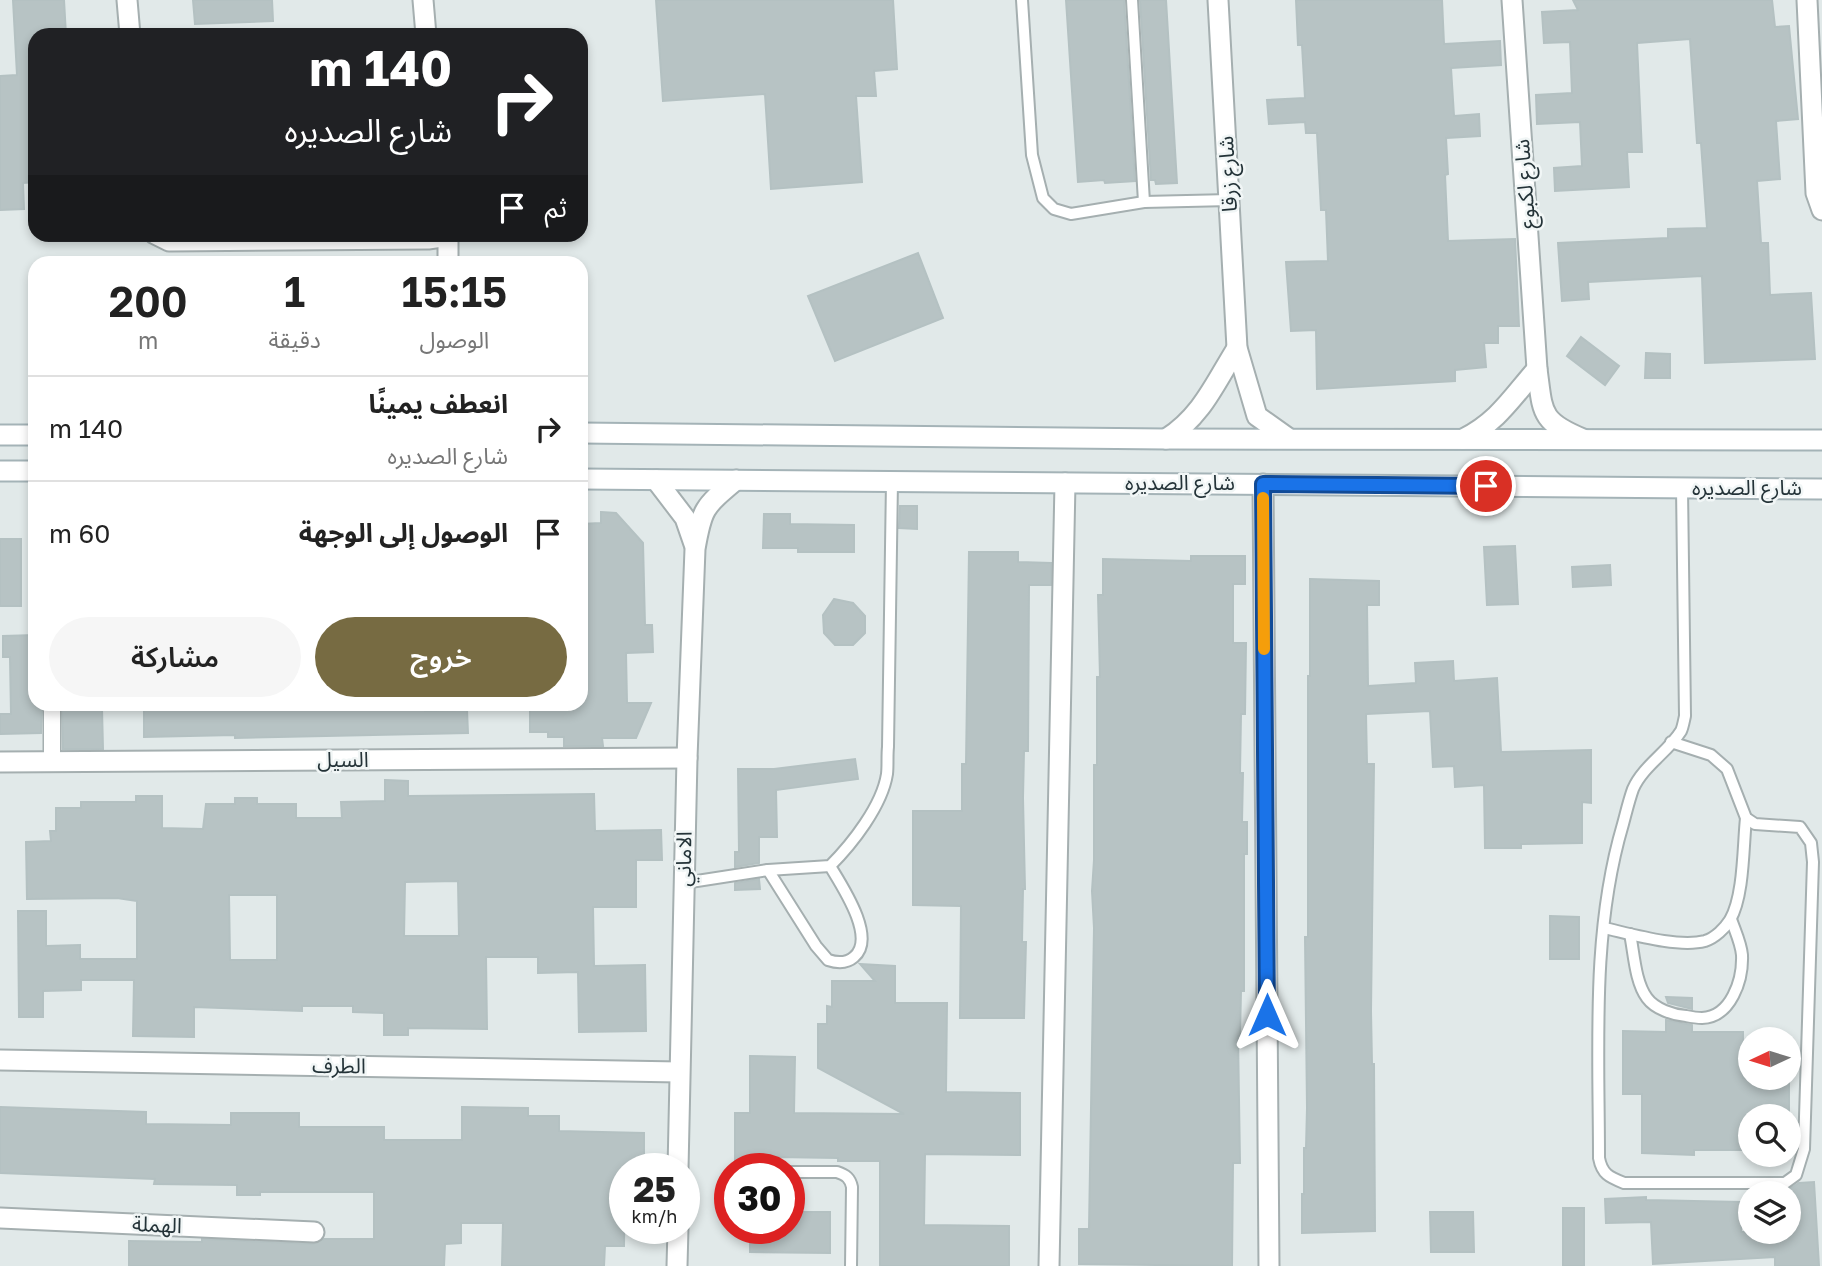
<!DOCTYPE html>
<html lang="ar">
<head>
<meta charset="utf-8">
<style>
	:root { --surface:#fff; --page:#f6f6f6; --text:#222; --muted:#767676; --line:#e0e0e0; --accent:#776b42 }
	body { margin:0; font-family:"Golos Text","Noto Sans Arabic",sans-serif; background:var(--page); color:var(--text); direction:rtl; height:100vh; display:flex; flex-direction:column; font-size:26px; white-space:nowrap }
	* { box-sizing:border-box; margin:0 }
	p { font-size:23px; color:var(--muted) }
	.icon { flex:none; width:38px; height:38px; fill:none; stroke:currentColor; stroke-width:2; stroke-linecap:round; stroke-linejoin:round }
	.map { position:relative; flex:1; overflow:hidden; direction:ltr }
	.details { position:absolute; left:28px; top:256px; width:560px; height:455px; display:flex; flex-direction:column; background:var(--surface); border-radius:21px; box-shadow:0 4px 10px #0003; direction:rtl }
	.details>* { flex:none }
	.hud { position:absolute; left:28px; top:28px; width:560px; height:214px; border-radius:21px; box-shadow:0 4px 10px #0003; direction:rtl; background:#202124; color:#fff; overflow:hidden }
	.needle { width:46px; rotate:266deg }
	.fabs { position:absolute; left:1738px; top:1027px; display:grid; gap:14px }
	.fabs a { display:grid; place-items:center; width:63px; height:63px; border-radius:50%; background:var(--surface); box-shadow:0 4px 10px #0003; font-size:35px }
	.speed { position:absolute; left:609px; top:1153px; display:flex; gap:14px; font-size:35px; font-weight:700; text-align:center }
	.speed>* { display:grid; place-content:center; width:91px; height:91px; border-radius:50%; background:var(--surface); box-shadow:0 4px 10px #0003; line-height:1 }
	.speed small { font-size:18px; font-weight:400 }
	.speed .limit { border:10px solid #d22; background:#fff; color:#111 }
	.pin { position:absolute; display:grid; place-items:center; width:60px; height:60px; color:#fff; margin:-30px; border:4px solid #fff; border-radius:50%; box-shadow:0 2px 7px #0007 }
	.me { position:absolute; width:77px; margin:-38px; rotate:0deg; stroke-linejoin:round; filter:drop-shadow(0 0 5px #0008) }
	.turn { display:flex; align-items:center; gap:24px; height:147px; padding:0 21px; font-size:32px }
	.turn .icon { width:91px; height:91px; stroke-width:2.5 }
	.turn b { display:block; font-size:49px; line-height:60px }
	.then { display:flex; align-items:center; height:66px; padding:0 21px; background:#0003; gap:14px; font-size:26px }
	.eta { display:flex; justify-content:space-evenly; align-items:center; height:119px; text-align:center }
	.eta b { font-size:42px; font-weight:600; line-height:49px }
	.action { display:flex; gap:14px; margin-top:auto; padding:14px 21px }
	.action a { flex:1; height:80px; border-radius:42px; background:var(--accent); color:#fff; font-size:28px; font-weight:600; line-height:80px; text-align:center }
	.action a+a { background:var(--page); color:var(--text) }
	ul { padding:0; list-style:none }
	li { display:flex; align-items:center; gap:21px; height:105px; padding:0 21px; border-top:2px solid var(--line) }
	li div { flex:1 }
	li b { display:block; font-size:26px }
	li em { font-style:normal }
	.map>svg:first-child { display:block }
	.building { fill:#b7c3c4; stroke:#b4c1c2; stroke-width:2; fill-rule:evenodd }
	.lines { fill:none; stroke-linecap:round; stroke-linejoin:round }
	.service-casing { stroke:#a5afb0; stroke-width:14 }
	.pedestrian-casing { stroke:#a5afb0; stroke-width:19 }
	.minor-casing { stroke:#a5afb0; stroke-width:23 }
	.secondary-casing { stroke:#a4b3b7; stroke-width:23 }
	.service { stroke:#fff; stroke-width:10 }
	.pedestrian { stroke:#fff; stroke-width:16 }
	.minor { stroke:#fff; stroke-width:19 }
	.secondary { stroke:#fff; stroke-width:19 }
	.route-casing { stroke:#114b97; stroke-width:18 }
	.route { stroke:#1a73e8; stroke-width:12 }
	.slow { stroke:#f59e0b; stroke-width:12 }
	.labels { text-anchor:middle; stroke-width:5; stroke-linejoin:round; paint-order:stroke }
	.street-label { font-size:21px; fill:#243338; stroke:#f1f6f6 }
</style>
</head>
<body>
<div class="map">
<svg width="1822" height="1266" viewBox="0 0 1822 1266">
	<rect width="100%" height="100%" fill="#e1e9e9"/>
	<g class="building">
		<polygon points="13,0 64,0 66,35 35,35 35,182 23,183 24,209 0,210 0,76 17,75"/>
		<polygon points="193,0 272,0 273,21 195,24"/>
		<polygon points="656,0 893,0 897,69 874,71 876,96 856,96 862,182 771,189 765,94 663,101"/>
		<polygon points="1066,0 1124,0 1135,181 1105,183 1104,180 1078,182"/>
		<polygon points="1140,0 1166,0 1177,183 1156,184 1155,180 1151,180"/>
		<polygon points="1296,0 1442,0 1444,44 1500,41 1501,65 1451,68 1454,116 1479,114 1480,136 1446,138 1448,174 1445,175 1448,241 1515,239 1519,326 1498,326 1498,343 1484,343 1486,367 1455,370 1455,381 1317,389 1316,330 1291,331 1286,262 1328,261 1326,210 1321,210 1317,133 1306,133 1305,122 1269,124 1267,100 1305,98 1302,45 1298,45"/>
		<polygon points="1573,0 1772,0 1775,27 1789,26 1798,119 1776,121 1780,179 1757,181 1761,243 1768,243 1770,295 1811,293 1815,359 1705,363 1702,276 1588,282 1589,299 1562,301 1558,243 1668,238 1668,229 1707,228 1701,143 1697,143 1690,39 1637,43 1642,152 1627,152 1629,187 1555,191 1554,168 1582,166 1580,122 1537,124 1536,95 1572,93 1570,42 1544,43 1542,12 1578,10"/>
		<polygon points="918,253 943,318 835,361 808,296"/>
		<polygon points="1581,337 1619,366 1605,385 1567,356"/>
		<polygon points="1646,353 1670,354 1670,378 1645,378"/>
		<polygon points="900,506 917,506 917,529 899,528"/>
		<polygon points="601,512 616,513 643,543 645,625 652,625 653,652 626,653 627,703 651,703 636,738 602,738 603,746 564,746 564,737 548,737 548,732 530,732 530,707 581,706 581,524 601,523"/>
		<polygon points="764,514 790,514 790,524 854,525 854,552 798,552 798,548 763,548"/>
		<rect x="0" y="539" width="21" height="67"/>
		<polygon points="1515,546 1518,604 1487,605 1484,547"/>
		<polygon points="969,552 1018,552 1018,562 1051,563 1051,585 1029,585 1028,751 1024,751 1023,798 1025,889 1023,889 1022,942 1026,942 1024,1018 960,1018 961,906 913,905 913,811 962,811 962,764 966,764"/>
		<polygon points="1191,556 1245,556 1245,584 1233,584 1233,643 1246,643 1245,714 1241,714 1240,773 1243,773 1242,822 1247,822 1247,854 1244,854 1244,991 1241,991 1240,1036 1238,1036 1240,1163 1233,1163 1232,1266 1079,1264 1079,1229 1089,1229 1094,928 1092,891 1094,860 1094,765 1097,765 1097,677 1100,677 1098,595 1103,595 1103,559 1191,561"/>
		<polygon points="1610,565 1611,585 1573,587 1572,567"/>
		<polygon points="1310,579 1379,581 1379,605 1367,605 1368,686 1416,683 1415,663 1453,661 1454,681 1497,678 1501,752 1591,750 1591,803 1582,802 1582,843 1521,844 1521,848 1485,848 1484,785 1455,787 1454,766 1433,767 1430,711 1366,714 1367,764 1374,764 1371,1011 1372,1064 1374,1064 1375,1231 1302,1233 1302,1194 1304,1194 1304,1148 1306,1148 1307,1108 1305,937 1308,937 1308,676 1310,676"/>
		<polygon points="834,599 853,603 865,616 865,633 853,645 835,645 824,633 823,615"/>
		<polygon points="35,635 35,704 42,704 41,733 0,734 0,714 11,714 10,657 3,657 3,636"/>
		<polygon points="144,704 425,704 425,711 467,710 468,733 235,738 235,735 144,737"/>
		<polygon points="62,709 102,709 103,749 63,749"/>
		<polygon points="855,759 858,779 776,790 777,837 759,837 759,863 735,867 735,852 739,852 738,769 774,769"/>
		<path d="M385,780L408,781V796L594,794L595,831L661,830L662,860H636V907H593L594,966L645,965L646,1031L579,1032L578,972L538,973V957H486L487,1029L408,1028V1035H384V1013L353,1012V1006H302V1011L194,1007V1037L133,1036L134,980H81V990L43,991V1017H19L18,911H46V946L80,945V959H137V901L117,898L27,899L26,842L51,841L50,831H56V808H81V802H136V796H162V828L203,829L206,804H235V798H257V804H296V818H342L341,802L385,801ZM458,881L459,936H404L405,882ZM229,895H277V960H230Z"/>
		<polygon points="759,879 760,889 735,890 735,883"/>
		<polygon points="1550,916 1579,917 1579,959 1550,959"/>
		<polygon points="860,964 895,966 895,1003 947,1003 946,1092 1020,1093 1020,1155 925,1154 924,1225 1009,1226 1009,1266 880,1266 880,1161 838,1161 838,1158 776,1157 776,1169 735,1169 735,1113 750,1113 750,1056 795,1057 794,1113 904,1114 818,1068 818,1024 827,1024 827,1006 832,1007 832,981 875,981"/>
		<polygon points="1666,997 1692,998 1692,1009 1668,1003"/>
		<polygon points="1666,1020 1692,1025 1692,1032 1743,1032 1743,1078 1789,1078 1789,1116 1750,1116 1750,1150 1694,1150 1694,1155 1642,1153 1642,1094 1623,1094 1623,1031 1666,1032"/>
		<polygon points="0,1107 146,1112 146,1124 231,1125 231,1113 299,1113 299,1127 384,1127 384,1140 462,1140 462,1107 528,1108 528,1116 559,1116 559,1131 644,1133 644,1169 625,1169 624,1246 605,1246 604,1266 502,1266 503,1223 461,1223 461,1243 445,1244 444,1266 129,1266 129,1241 202,1242 202,1239 313,1244 324,1239 374,1239 374,1192 260,1192 260,1195 237,1195 237,1185 154,1184 155,1179 0,1173"/>
		<polygon points="1814,1182 1819,1266 1775,1266 1775,1257 1653,1264 1651,1222 1606,1223 1605,1199 1646,1197 1646,1200 1741,1202 1741,1232 1788,1232 1788,1190 1799,1183"/>
		<rect x="1563" y="1208" width="21" height="58"/>
		<polygon points="789,1212 830,1212 830,1253 750,1252 750,1228 789,1228"/>
		<polygon points="1430,1212 1473,1212 1474,1252 1431,1252"/>
	</g>
	<g class="lines">
		<defs>
			<g id="service">
				<polyline points="1022,0 1032,155 1043,198 1054,209 1071,214 1144,202 1230,200"/>
				<polyline points="1132,0 1144,202"/>
				<path d="M1671,742L1711,755L1727,769L1746,818L1755,824L1800,827L1811,843L1813,862L1804,1149L1796,1175L1785,1183H1624C1609,1177 1602,1174 1599,1158C1599,1047 1591,932 1623,824C1626,813 1629,800 1633,789C1643,766 1668,752 1681,731C1683,727 1684,720 1685,716L1682,488"/>
				<path d="M768,870L816,946L828,960C837,963 846,964 854,957C877,938 842,886 830,866"/>
				<path d="M684,883L768,870L830,866C852,844 882,806 887,774C888,765 887,756 888,747L892,481"/>
				<path d="M1604,928C1631,934 1678,948 1705,941C1715,938 1725,928 1730,920C1744,896 1743,847 1746,818"/>
				<path d="M1630,934C1634,953 1635,982 1647,998C1655,1009 1673,1015 1686,1016C1691,1017 1697,1018 1702,1018C1731,1017 1743,980 1742,955C1741,943 1735,931 1731,919"/>
				<path d="M789,1172H837C846,1175 850,1178 852,1187L851,1266"/>
			</g>
			<polyline id="pedestrian" points="52,704 52,762"/>
			<g id="minor">
				<polyline points="127,0 130,35"/>
				<polyline points="423,0 426,35"/>
				<polyline points="1218,0 1237,348 1257,416 1288,438"/>
				<path d="M1512,0L1537,369C1543,412 1539,421 1583,439"/>
				<polyline points="1807,0 1816,193 1822,210"/>
				<polyline points="155,234 169,241 428,239 449,236"/>
				<polyline points="448,234 448,262"/>
				<path d="M1166,439C1202,416 1215,383 1237,348"/>
				<path d="M1463,439C1498,422 1513,396 1537,369"/>
				<polyline points="656,480 685,518 694,544"/>
				<polyline points="1263,484 1269,1266"/>
				<polyline points="0,762 687,758"/>
				<polyline points="0,1060 679,1072"/>
				<path d="M678,1169L687,758L695,549C702,508 704,507 736,480"/>
				<polyline points="0,1218 314,1232"/>
				<polyline points="677,1266 678,1228"/>
				<polyline points="1049,1266 1065,483"/>
			</g>
			<g id="secondary">
				<polyline points="581,433 1166,439 1822,440"/>
				<polyline points="0,435 35,435"/>
				<polyline points="0,471 35,471"/>
				<polyline points="581,479 1822,489"/>
			</g>
		</defs>
		<use href="#service" class="service-casing"/>
		<use href="#pedestrian" class="pedestrian-casing"/>
		<use href="#minor" class="minor-casing"/>
		<use href="#secondary" class="secondary-casing"/>
		<use href="#service" class="service"/>
		<use href="#pedestrian" class="pedestrian"/>
		<use href="#minor" class="minor"/>
		<use href="#secondary" class="secondary"/>
	</g>
	<g class="lines">
		<defs>
			<polyline id="route" points="1267,1015 1263,484 1486,486"/>
		</defs>
		<use href="#route" class="route-casing"/>
		<use href="#route" class="route"/>
		<polyline class="slow" points="1263,498 1264,649"/>
	</g>
	<g class="labels">
		<g class="street-label">
			<text transform="translate(1228 174) rotate(-93)" y="7">شارع زرقا</text>
			<text transform="translate(1525 184) rotate(-94)" y="7">شارع لكبوع</text>
			<text x="1180" y="490">شارع الصديره</text>
			<text x="1747" y="495">شارع الصديره</text>
			<text x="343" y="767">السيل</text>
			<text transform="translate(684 859) rotate(-89)" y="7">الاماني</text>
			<text transform="translate(339 1066) rotate(1)" y="7">الطرف</text>
			<text transform="translate(157 1225) rotate(3)" y="7">الهملة</text>
		</g>
	</g>
</svg>
<div class="fabs">
<a><svg class="needle" viewBox="-14 -14 28 28"><path d="M0-13l5 13h-10z" fill="#e53935"/><path d="M0 13l5-13h-10z" fill="#767676"/></svg></a>
<a><svg class="icon" aria-label="search" viewBox="0 0 24 24"><circle cx="10" cy="10" r="6"/><path d="M15 15l6 6"/></svg></a>
<a><svg class="icon" aria-label="layers" viewBox="0 0 24 24"><path d="M12 4l9 5-9 5-9-5zM3 14l9 5 9-5"/></svg></a>
</div>
<div class="speed"><div>25<small>km/h</small></div><div class="limit">30</div></div>
<div class="pin" style="left:1486px;top:486px;background:#d93025"><svg class="icon" aria-label="arrive" viewBox="0 0 24 24"><path d="M6 21V4h12l-3 4 3 4H6"/></svg></div>
<svg class="me" style="left:1267px;top:1015px" viewBox="-20 -20 40 40"><path d="M0-17L14 15 0 8-14 15z" fill="#1a73e8" stroke="#fff" stroke-width="4"/></svg>
<div class="hud">
<div class="turn"><svg class="icon" aria-label="right" viewBox="0 0 24 24"><path d="M7 20v-9h11M14 6l5 5-5 5"/></svg><div><b>140 m</b>شارع الصديره</div></div>
<div class="then">ثم<svg class="icon" aria-label="arrive" viewBox="0 0 24 24"><path d="M6 21V4h12l-3 4 3 4H6"/></svg></div>
</div>
<section class="details">
<div class="eta">
<div><b>15:15</b><p>الوصول</p></div>
<div><b>1</b><p>دقيقة</p></div>
<div><b>200</b><p>m</p></div>
</div>
<ul>
<li><svg class="icon" aria-label="right" viewBox="0 0 24 24"><path d="M7 20v-9h11M14 6l5 5-5 5"/></svg><div><b>انعطف يمينًا</b><p>شارع الصديره</p></div><em>140 m</em></li>
<li><svg class="icon" aria-label="arrive" viewBox="0 0 24 24"><path d="M6 21V4h12l-3 4 3 4H6"/></svg><div><b>الوصول إلى الوجهة</b></div><em>60 m</em></li>
</ul>
<div class="action"><a>خروج</a><a>مشاركة</a></div>
</section>
</div>
</body>
</html>
